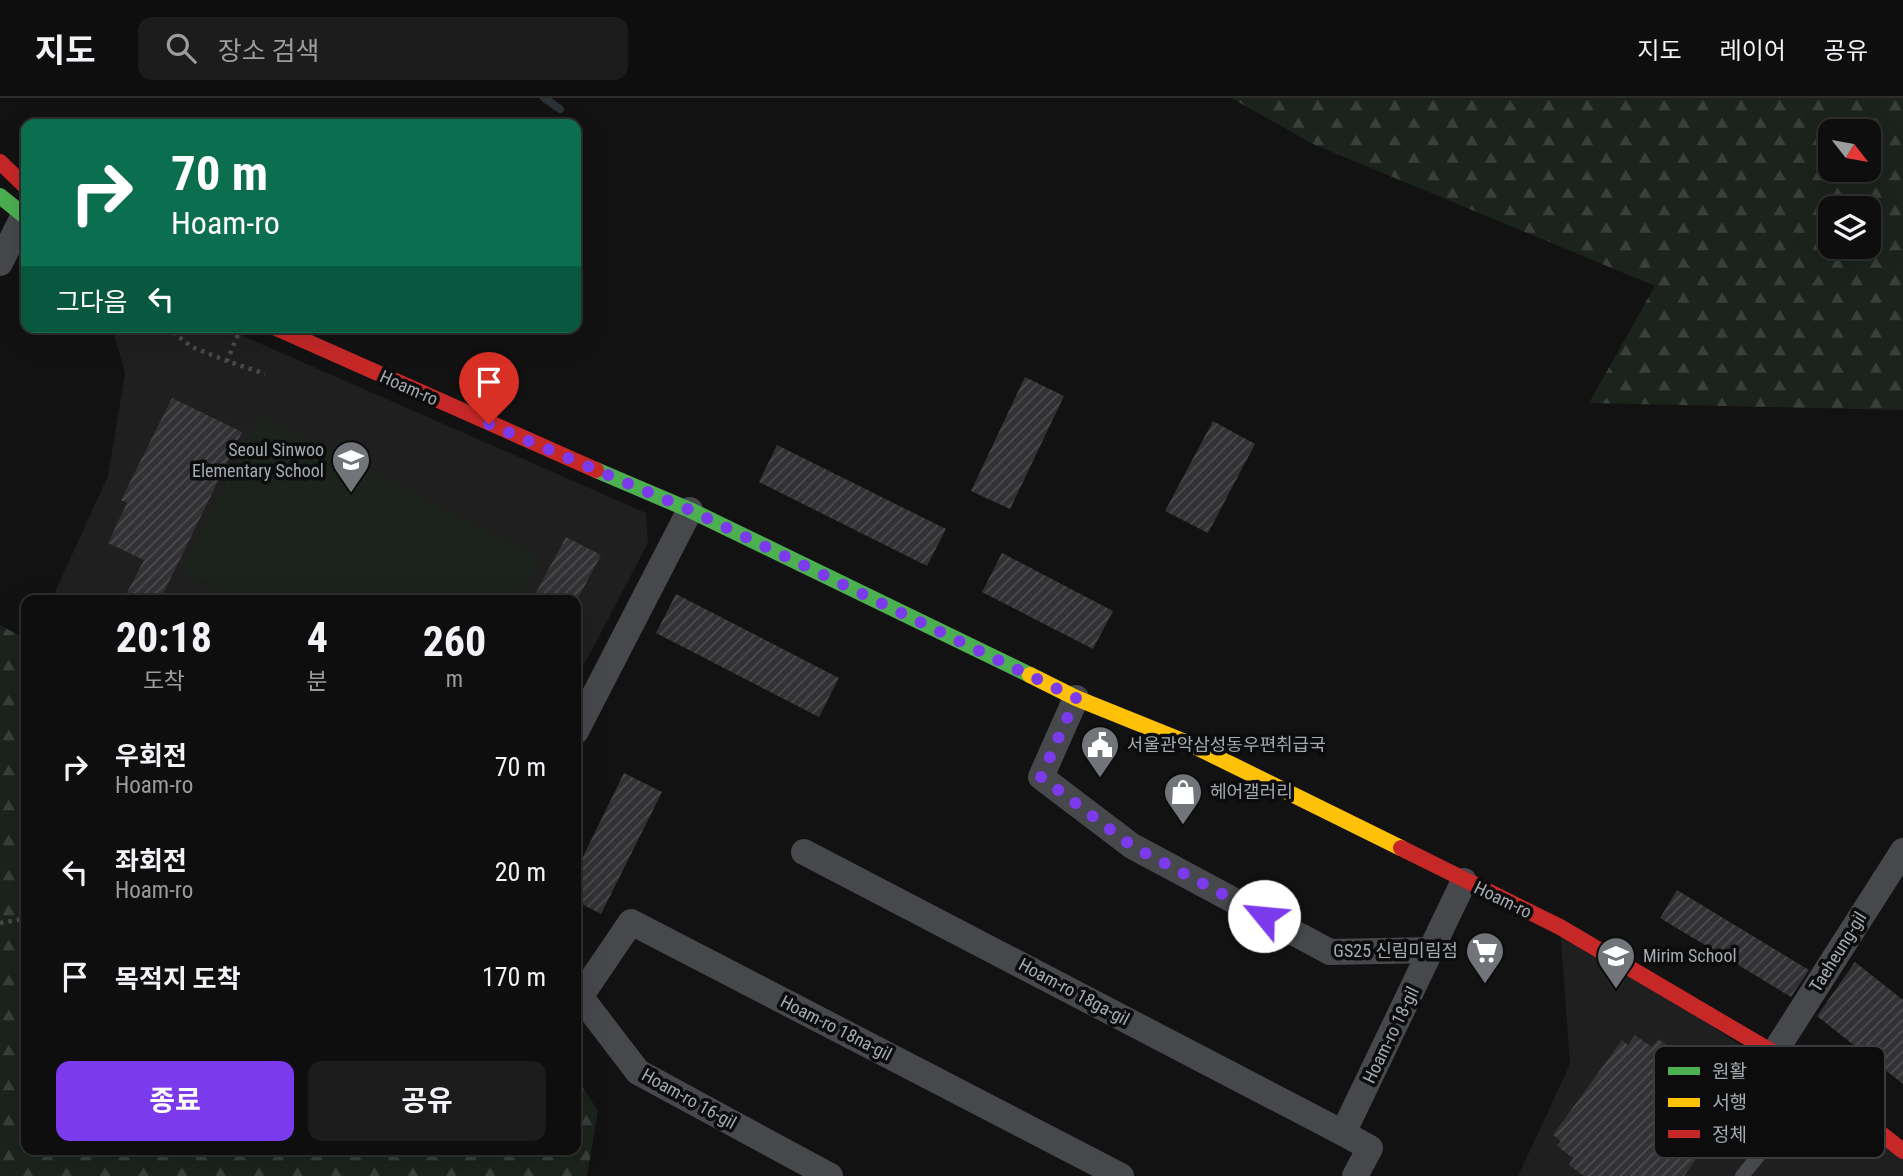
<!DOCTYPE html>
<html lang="ko">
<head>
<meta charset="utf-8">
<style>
	:root { --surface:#0e0e0e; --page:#1c1c1c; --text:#f1f3f6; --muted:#9b9c9e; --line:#2e2e2e; --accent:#7c3aed }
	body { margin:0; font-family:"Roboto Condensed","Noto Sans KR",sans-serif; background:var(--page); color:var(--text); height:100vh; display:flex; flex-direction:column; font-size:26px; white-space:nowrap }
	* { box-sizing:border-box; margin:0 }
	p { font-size:23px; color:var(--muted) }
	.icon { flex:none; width:38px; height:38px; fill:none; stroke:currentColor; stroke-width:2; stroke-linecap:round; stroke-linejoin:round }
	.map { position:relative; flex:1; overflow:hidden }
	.drawer { position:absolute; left:21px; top:497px; width:560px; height:560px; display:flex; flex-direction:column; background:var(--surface); border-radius:14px; box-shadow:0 7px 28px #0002,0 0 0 2px var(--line) }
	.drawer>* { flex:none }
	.hud { position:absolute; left:21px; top:21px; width:560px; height:214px; border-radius:14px; box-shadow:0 7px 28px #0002,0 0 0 2px var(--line); background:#0b6e4f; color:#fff; overflow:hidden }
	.needle { width:46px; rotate:121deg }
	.tools { position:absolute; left:1818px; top:21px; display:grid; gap:14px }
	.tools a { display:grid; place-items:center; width:63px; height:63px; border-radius:14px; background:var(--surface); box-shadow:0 7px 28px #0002,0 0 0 2px var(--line); font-size:35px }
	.pin { position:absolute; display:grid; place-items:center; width:60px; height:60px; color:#fff; margin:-72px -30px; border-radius:50% 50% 50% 0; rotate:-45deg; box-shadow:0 0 7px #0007 }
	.pin .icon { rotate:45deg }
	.me { position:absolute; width:77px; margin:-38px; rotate:298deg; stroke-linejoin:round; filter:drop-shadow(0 0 5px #0008) }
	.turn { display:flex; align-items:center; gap:24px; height:147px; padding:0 35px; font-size:32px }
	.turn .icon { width:91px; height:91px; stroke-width:2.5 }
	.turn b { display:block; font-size:49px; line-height:60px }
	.then { display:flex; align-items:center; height:66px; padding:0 35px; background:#0003; gap:14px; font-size:26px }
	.eta { display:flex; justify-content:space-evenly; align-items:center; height:119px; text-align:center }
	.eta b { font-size:42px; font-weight:700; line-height:49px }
	.action { display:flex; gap:14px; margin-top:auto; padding:14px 35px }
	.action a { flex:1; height:80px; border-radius:14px; background:var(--accent); color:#fff; font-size:28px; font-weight:700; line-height:80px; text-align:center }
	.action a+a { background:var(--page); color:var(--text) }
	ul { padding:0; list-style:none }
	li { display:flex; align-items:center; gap:21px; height:105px; padding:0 35px }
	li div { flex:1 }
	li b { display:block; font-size:26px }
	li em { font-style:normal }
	header { display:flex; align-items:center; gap:42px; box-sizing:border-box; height:98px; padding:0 35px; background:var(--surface); border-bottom:2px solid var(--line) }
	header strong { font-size:33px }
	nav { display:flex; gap:38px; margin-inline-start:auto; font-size:24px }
	.search { width:490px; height:63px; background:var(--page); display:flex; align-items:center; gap:18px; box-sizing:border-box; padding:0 24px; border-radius:14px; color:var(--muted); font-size:26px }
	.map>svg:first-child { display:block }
	.built { fill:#1f1f20 }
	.forest { fill:url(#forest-firs); fill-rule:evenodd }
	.park { fill:#1c221c }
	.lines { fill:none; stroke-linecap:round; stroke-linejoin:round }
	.stream { stroke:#2a3236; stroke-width:8 }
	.building { fill:url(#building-hatch) }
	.path { stroke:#48494c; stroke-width:4.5; stroke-dasharray:3.5 5; stroke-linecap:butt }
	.lane { stroke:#46484b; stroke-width:14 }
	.street { stroke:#46484b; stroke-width:26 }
	.fast { stroke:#4caf50; stroke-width:16 }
	.slow { stroke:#ffc107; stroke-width:16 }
	.jam { stroke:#c62828; stroke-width:16 }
	.route { stroke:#7c3aed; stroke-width:12; stroke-dasharray:0 21.6 }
	.labels { text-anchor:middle; stroke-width:7; stroke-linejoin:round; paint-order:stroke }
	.street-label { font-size:18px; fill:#a4aab2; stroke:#0c0c0d }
	.poi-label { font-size:18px; fill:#a4aab2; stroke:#0c0c0d; text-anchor:start }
	.key { fill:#0c0c0d; stroke:#3a3b3f; stroke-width:2 }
	.key-label { font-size:19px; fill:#a4aab2 }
</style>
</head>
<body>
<header>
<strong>지도</strong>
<div class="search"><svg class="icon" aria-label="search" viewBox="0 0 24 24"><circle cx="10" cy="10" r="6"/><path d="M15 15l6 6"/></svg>장소 검색</div>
<nav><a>지도</a><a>레이어</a><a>공유</a></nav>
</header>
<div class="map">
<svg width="1903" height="1078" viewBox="0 0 1903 1078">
	<defs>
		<pattern id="forest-firs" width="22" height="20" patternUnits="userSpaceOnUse" patternTransform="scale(1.75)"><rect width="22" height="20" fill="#1c221c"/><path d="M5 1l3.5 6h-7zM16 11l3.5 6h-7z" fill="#3a3f3b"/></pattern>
		<pattern id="building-hatch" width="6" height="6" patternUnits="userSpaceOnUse" patternTransform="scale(1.75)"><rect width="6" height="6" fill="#323234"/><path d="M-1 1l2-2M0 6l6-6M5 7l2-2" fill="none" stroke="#4d4d4f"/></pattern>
	</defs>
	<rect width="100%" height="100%" fill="#121212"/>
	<g class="built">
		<polygon points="115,229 223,229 646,415 648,445 576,582 576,502 57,502 54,496 108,378 125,275 113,233"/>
		<polygon points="1560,829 1903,1053 1903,1078 1518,1078 1570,966"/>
	</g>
	<g class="forest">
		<path d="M1231,0H1903V312L1589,305L1655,188L1313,46ZM1830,33H1869V72H1830ZM1830,110H1869V149H1830Z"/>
		<polygon points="0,527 26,541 26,1052 576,1052 576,979 598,1013 587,1078 0,1078"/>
	</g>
	<polygon class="park" points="260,317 540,461 518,502 241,502 181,472"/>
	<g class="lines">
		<polyline class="stream" points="544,0 560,11"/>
	</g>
	<g class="building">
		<polygon points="1025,279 1064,298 1010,411 971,393"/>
		<polygon points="172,300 242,334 160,502 123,502 144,462 108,445 127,405 121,402"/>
		<polygon points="1213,323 1255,346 1208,435 1165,413"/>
		<polygon points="777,347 946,431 927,468 759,384"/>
		<polygon points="566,439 601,457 577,502 532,502"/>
		<polygon points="1002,455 1113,513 1093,551 982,494"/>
		<polygon points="676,496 839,580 819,619 656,535"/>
		<polygon points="624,675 662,694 601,816 576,803 576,773"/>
		<polygon points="1677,792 1809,872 1791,899 1660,820"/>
		<polygon points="1855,864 1903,902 1903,986 1817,918"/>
		<polygon points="1635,937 1652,949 1658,941 1727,990 1721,999 1734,1008 1684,1078 1584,1078 1569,1067 1573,1060 1557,1048 1561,1043 1553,1037 1622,942 1628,947"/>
	</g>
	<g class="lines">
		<g class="path">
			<polyline points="166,229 192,249 227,263"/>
			<polyline points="241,229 227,263 265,276"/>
			<polyline points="0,825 23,821 26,823"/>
		</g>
		<polyline class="lane" points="1742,1078 1817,986"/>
		<g class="street">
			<polyline points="0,165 26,113"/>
			<polyline points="1076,600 1041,679 1132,748 1330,854 1432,852"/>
			<polyline points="576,633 690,412"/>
			<polyline points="804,754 1343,1035"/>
			<polyline points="576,893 638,974 830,1078"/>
			<polyline points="580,899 631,824 1121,1078"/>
			<polyline points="1774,955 1903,753"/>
			<polyline points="1355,1078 1370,1050 1343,1035 1464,783"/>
		</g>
		<g class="fast">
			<polyline points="0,98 26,119"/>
			<polyline points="596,372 690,412 1030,577"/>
		</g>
		<polyline class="slow" points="1030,577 1076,600 1190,646 1401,750"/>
		<g class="jam">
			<polyline points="0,64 26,89"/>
			<polyline points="274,229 596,372"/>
			<polyline points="1401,750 1560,829 1774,955 1817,985 1903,1053"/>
		</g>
	</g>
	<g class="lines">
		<polyline class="route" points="489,326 690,412 1076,600 1041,679 1132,748 1264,818"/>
	</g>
	<defs>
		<symbol id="school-pin" viewBox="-11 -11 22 30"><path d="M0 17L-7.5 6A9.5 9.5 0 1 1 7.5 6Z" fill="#71757a" stroke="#0c0c0d"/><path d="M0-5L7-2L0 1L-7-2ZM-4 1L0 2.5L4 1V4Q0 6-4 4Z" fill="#fff"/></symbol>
		<symbol id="civic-pin" viewBox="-11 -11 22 30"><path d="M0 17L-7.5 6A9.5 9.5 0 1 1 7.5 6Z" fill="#71757a" stroke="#0c0c0d"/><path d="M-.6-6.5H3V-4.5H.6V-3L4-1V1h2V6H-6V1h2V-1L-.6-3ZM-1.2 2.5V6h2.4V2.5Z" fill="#fff"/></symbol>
		<symbol id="shop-pin" viewBox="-11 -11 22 30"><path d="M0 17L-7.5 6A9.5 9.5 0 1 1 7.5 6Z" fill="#71757a" stroke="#0c0c0d"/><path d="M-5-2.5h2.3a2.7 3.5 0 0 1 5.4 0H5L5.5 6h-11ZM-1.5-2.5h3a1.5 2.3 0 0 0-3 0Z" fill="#fff"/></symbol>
		<symbol id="supermarket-pin" viewBox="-11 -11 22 30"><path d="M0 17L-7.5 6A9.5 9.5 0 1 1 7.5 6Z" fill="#71757a" stroke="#0c0c0d"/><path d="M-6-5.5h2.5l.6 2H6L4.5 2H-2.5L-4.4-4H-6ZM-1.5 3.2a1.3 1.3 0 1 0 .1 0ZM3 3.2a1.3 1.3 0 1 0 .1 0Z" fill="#fff"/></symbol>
	</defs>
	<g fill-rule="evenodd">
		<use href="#school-pin" x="329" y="340" width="44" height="60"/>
		<use href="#civic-pin" x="1078" y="625" width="44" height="60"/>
		<use href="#shop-pin" x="1161" y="672" width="44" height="60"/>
		<use href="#supermarket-pin" x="1463" y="831" width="44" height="60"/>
		<use href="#school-pin" x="1594" y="836" width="44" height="60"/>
	</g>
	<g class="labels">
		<g class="street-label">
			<text transform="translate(409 290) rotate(24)" y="6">Hoam-ro</text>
			<text transform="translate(1503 802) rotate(26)" y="6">Hoam-ro</text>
			<text transform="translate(1838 854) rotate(-58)" y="6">Taeheung-gil</text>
			<text transform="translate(1074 894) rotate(28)" y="6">Hoam-ro 18ga-gil</text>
			<text transform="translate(836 930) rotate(27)" y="6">Hoam-ro 18na-gil</text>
			<text transform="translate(1391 937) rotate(-64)" y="6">Hoam-ro 18-gil</text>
			<text transform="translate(689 1001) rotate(29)" y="6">Hoam-ro 16-gil</text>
		</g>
		<g class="poi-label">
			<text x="324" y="358" text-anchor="end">Seoul Sinwoo<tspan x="324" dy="21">Elementary School</tspan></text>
			<text x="1127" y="653">서울관악삼성동우편취급국</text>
			<text x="1210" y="700">헤어갤러리</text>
			<text x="1458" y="859" text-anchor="end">GS25 신림미림점</text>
			<text x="1643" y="864">Mirim School</text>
		</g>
	</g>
	<rect x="1654" y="948" width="231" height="112" rx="10" class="key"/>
	<rect x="1668" y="969" width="32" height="8" fill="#4caf50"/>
	<rect x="1668" y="1000" width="32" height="9" fill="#ffc107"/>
	<rect x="1668" y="1032" width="32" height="8" fill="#c62828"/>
	<g class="key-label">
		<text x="1712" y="980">원활</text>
		<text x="1712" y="1011">서행</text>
		<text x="1712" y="1043">정체</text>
	</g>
</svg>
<div class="tools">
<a><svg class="needle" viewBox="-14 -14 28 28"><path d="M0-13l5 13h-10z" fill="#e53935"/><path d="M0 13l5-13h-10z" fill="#9b9c9e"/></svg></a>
<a><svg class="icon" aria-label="layers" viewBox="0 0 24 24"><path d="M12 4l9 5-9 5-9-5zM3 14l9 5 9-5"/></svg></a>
</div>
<div class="pin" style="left:489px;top:326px;background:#d93025"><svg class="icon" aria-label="arrive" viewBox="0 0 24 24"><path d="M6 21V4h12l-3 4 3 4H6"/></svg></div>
<svg class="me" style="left:1264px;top:818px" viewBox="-20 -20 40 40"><circle r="19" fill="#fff"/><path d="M0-13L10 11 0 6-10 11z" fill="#7c3aed"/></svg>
<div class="hud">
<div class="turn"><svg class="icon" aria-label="right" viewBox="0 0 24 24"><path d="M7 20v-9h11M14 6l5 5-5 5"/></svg><div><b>70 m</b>Hoam-ro</div></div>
<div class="then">그다음<svg class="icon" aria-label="left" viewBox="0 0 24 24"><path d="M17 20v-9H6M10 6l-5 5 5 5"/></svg></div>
</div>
<section class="drawer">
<div class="eta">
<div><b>20:18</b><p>도착</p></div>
<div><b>4</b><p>분</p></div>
<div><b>260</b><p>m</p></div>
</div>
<ul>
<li><svg class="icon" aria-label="right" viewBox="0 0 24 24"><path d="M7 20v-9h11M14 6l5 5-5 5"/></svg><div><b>우회전</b><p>Hoam-ro</p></div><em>70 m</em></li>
<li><svg class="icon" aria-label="left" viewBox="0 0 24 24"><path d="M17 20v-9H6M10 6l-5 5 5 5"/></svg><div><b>좌회전</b><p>Hoam-ro</p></div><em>20 m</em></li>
<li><svg class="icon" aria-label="arrive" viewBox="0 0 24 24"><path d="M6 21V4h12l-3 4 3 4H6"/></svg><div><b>목적지 도착</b></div><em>170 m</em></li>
</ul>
<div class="action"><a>종료</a><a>공유</a></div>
</section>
</div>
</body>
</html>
